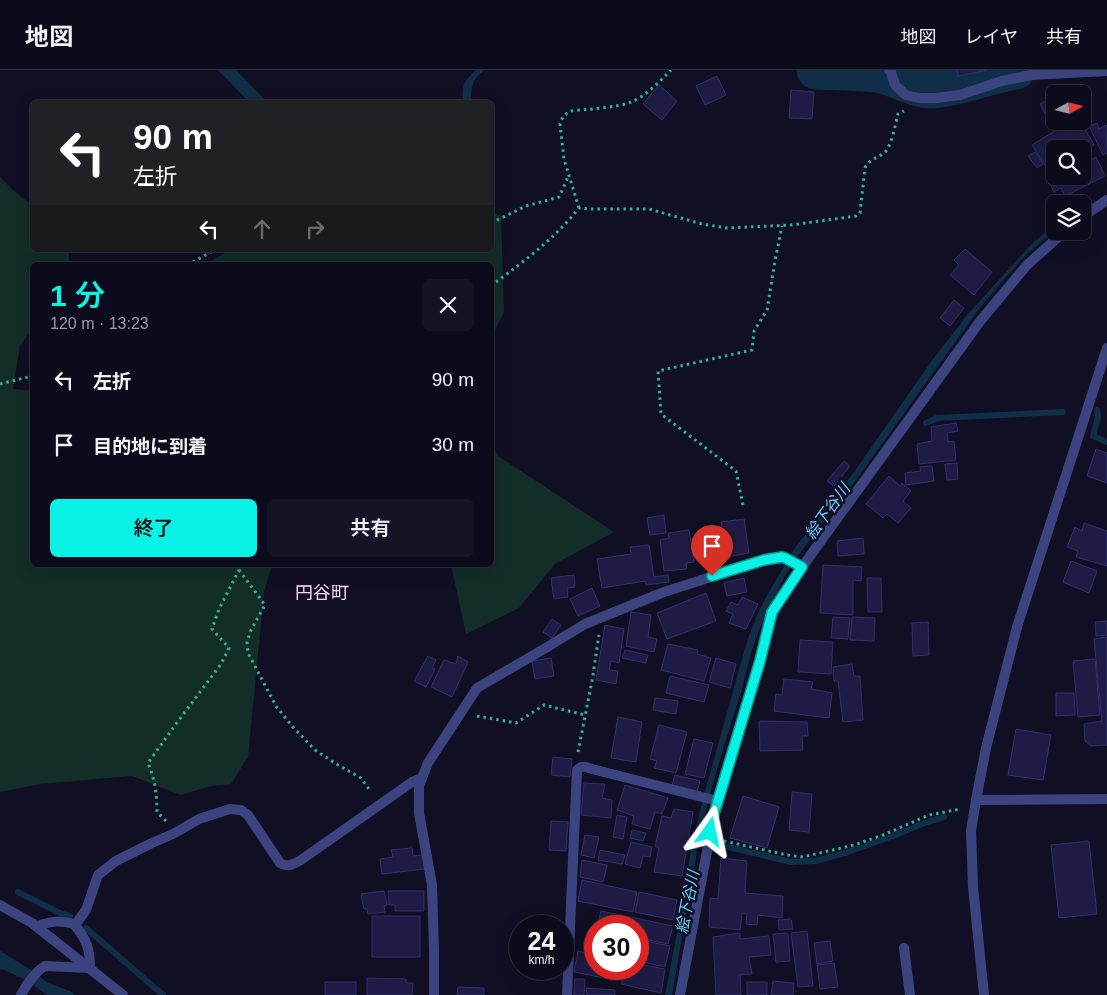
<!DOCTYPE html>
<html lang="ja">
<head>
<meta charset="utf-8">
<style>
	:root { --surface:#0c0b1b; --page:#151424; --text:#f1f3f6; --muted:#9a9ba3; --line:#2c2b3a; --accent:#0af2e6 }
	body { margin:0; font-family:Helvetica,"Noto Sans JP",sans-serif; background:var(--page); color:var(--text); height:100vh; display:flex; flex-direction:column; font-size:19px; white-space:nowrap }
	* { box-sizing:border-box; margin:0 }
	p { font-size:16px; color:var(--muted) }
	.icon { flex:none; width:28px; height:28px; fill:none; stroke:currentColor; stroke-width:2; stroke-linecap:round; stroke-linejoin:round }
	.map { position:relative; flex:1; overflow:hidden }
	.side { position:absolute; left:30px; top:192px; width:464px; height:305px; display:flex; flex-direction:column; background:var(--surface); border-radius:8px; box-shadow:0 5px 20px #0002,0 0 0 1px var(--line) }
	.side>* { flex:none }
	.guide { position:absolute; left:30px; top:30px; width:464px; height:152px; border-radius:8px; box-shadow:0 5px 20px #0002,0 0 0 1px var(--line); background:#202124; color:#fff; overflow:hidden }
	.needle { width:32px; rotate:82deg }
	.controls { position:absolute; left:1046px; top:15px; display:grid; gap:10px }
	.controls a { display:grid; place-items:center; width:45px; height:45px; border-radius:8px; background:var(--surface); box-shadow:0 5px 20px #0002,0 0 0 1px var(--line); font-size:25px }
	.speed { position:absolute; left:509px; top:845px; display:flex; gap:10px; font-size:25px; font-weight:700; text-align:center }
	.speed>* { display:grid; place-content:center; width:65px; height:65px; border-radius:50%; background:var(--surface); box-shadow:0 5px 20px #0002,0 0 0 1px var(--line); line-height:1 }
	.speed small { font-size:12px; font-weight:400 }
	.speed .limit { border:8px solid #d22; background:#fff; color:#111 }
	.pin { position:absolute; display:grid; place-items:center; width:42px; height:42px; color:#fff; margin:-51px -21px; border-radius:50% 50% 50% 0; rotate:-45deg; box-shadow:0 0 5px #0007 }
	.pin .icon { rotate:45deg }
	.me { position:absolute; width:55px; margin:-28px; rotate:12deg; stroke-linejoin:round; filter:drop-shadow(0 0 4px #0008) }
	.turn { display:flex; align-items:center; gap:18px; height:105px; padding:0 20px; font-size:22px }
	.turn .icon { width:65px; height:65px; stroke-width:2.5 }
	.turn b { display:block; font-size:35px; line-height:42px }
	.lanes { display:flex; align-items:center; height:48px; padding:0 20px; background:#0003; justify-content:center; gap:25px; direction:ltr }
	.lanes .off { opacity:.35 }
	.round { display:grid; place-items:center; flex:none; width:52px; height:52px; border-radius:8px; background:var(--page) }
	.overview { display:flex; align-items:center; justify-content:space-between; height:85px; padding:0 20px }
	h1 { font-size:30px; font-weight:600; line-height:38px; color:var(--accent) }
	.button { display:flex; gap:10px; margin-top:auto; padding:10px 20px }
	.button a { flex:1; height:58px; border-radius:8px; background:var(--accent); color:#111; font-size:20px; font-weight:600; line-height:58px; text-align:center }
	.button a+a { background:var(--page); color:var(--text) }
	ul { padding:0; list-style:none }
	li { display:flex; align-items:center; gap:15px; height:65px; padding:0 20px }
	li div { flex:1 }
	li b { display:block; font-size:19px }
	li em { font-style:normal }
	header { display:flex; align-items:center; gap:30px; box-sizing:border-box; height:70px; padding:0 25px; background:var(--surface); border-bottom:1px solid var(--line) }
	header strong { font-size:24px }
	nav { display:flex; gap:28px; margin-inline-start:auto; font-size:18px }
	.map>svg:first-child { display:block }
	.green { fill:#132d28 }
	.water { fill:#102e47 }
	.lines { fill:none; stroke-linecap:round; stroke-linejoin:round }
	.stream { stroke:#102e47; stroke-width:6 }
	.river { stroke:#102e47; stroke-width:39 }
	.building { fill:#1e1c44; stroke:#322f6f }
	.path { stroke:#34b196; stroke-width:3; stroke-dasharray:2.5 4; stroke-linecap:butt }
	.service { stroke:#3c4480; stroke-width:10 }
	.minor { stroke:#3c4480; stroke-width:10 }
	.route-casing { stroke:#069d96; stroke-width:12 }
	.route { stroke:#0af2e6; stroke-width:9 }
	.labels { text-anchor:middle; stroke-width:5; stroke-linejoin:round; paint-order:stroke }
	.water-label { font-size:16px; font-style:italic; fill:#66ccf8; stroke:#100f24 }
	.quarter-label { font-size:18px; fill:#fdd6f5; stroke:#100f24 }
</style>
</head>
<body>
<header>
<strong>地図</strong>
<nav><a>地図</a><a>レイヤ</a><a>共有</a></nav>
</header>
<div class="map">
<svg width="1107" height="925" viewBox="0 0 1107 925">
	<rect width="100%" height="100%" fill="#100f24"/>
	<g class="green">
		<polygon points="0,107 14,121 32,135 32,180 69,180 69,195 32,195 32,259 20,276 13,319 32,321 32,495 272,495 264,522 248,687 231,714 211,716 181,725 132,706 41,714 0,722"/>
		<polygon points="491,142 501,146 504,242 491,268 491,195 204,195 230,180 491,180"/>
		<polygon points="491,372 498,386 614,462 555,494 519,538 466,564 451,495 491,495"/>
	</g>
	<g class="water">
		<polygon points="218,0 236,0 267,32 249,32"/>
		<path d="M476,0H485C472,8 471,18 471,32H463C462,15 463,12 476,0Z"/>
		<path d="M1007,0H1030L1005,3L953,17L930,21L923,20L905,13L908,9C915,12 922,17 930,17C953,17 984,6 1007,0Z"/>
		<polygon points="1055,154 1055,160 1026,185 1008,205 979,239 856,410 796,488 785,506 763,550 752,580 741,622 728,663 710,724 697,781 672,925 665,925 683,832 686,808 693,769 707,714 748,568 757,545 765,529 794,479 854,402 933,289 968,244 1016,191 1032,174"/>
		<polygon points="0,881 33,901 48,913 70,921 75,925 47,925 24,909 4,900 0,899"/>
	</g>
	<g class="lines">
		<g class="stream">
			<polyline points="1097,340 1098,347 1093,366 1107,372"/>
			<polyline points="926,353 937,348 1063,342"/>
			<polyline points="720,775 791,792 816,791 848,782 893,766 927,752 944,747"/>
			<polyline points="18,822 60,843 70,846"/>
			<polyline points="86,858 163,925"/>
		</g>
		<path class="river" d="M816,0C836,1 857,1 877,3C895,6 916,20 933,19C961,17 988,4 1016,0"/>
	</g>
	<g class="building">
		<polygon points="957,0 987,0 958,6"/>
		<polygon points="717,6 726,25 705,35 696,16"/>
		<polygon points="659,15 677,31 662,50 643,34"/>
		<polygon points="791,20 814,22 812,49 789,48"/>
		<polygon points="1054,26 1055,42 1047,47 1040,34"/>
		<polygon points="1082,36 1083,36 1092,50 1084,57 1094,75 1082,82 1082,79 1055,79 1055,99 1050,103 1032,75 1058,59 1055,54 1061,51 1070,51 1071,54 1075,51 1082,51"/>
		<polygon points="1097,53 1099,59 1106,55 1107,57 1107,83 1103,85 1089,56"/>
		<polygon points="1035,82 1043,94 1037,98 1028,86"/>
		<polygon points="1096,87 1105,106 1065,126 1061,118 1054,122 1049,111 1058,106 1082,106 1082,94"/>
		<polygon points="965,179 992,202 974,225 950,205 959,195 954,190"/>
		<polygon points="954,230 964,238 950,256 940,248"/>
		<polygon points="956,353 958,361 947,363 948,372 954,371 956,390 919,394 917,374 932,371 931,357"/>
		<polygon points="1096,379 1107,383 1107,413 1087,406"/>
		<polygon points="844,391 850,396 834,416 827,411"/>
		<polygon points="957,393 958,409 947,410 945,394"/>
		<polygon points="932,396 934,411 906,415 905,403 921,401 920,397"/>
		<polygon points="889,406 900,416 902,413 911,421 903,431 911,438 898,453 887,444 883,448 866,434"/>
		<polygon points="664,445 666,463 650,465 647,448"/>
		<polygon points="744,449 749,483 717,489 715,478 709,480 706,464 723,462 721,452"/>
		<polygon points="1084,453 1107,461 1107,496 1076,487 1078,481 1067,477 1075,457 1082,461"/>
		<polygon points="689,460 694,492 686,493 687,499 664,501 660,470 669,468 668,463"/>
		<polygon points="863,468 864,484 838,486 837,471"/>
		<polygon points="649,475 654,507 668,505 669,512 646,515 645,511 602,518 597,489 631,484 630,477"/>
		<polygon points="1071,491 1097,501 1089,523 1063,512"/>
		<polygon points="823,495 862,497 861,511 853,510 853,545 820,543"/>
		<polygon points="574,505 575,517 567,518 568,527 554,529 551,508"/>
		<polygon points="744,508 747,522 727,526 724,513"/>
		<polygon points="867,508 881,508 882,542 868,542"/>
		<polygon points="592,518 600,536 578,546 570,529"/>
		<polygon points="706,523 716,551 667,569 657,543"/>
		<polygon points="742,527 758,534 746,559 729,553 733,544 726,541 731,532 738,535"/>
		<polygon points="631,542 651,545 648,567 657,569 654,582 626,576"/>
		<polygon points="833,547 850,548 848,569 831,568"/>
		<polygon points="852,547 875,548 874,571 850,570"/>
		<polygon points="552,549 561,555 552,568 543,562"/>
		<polygon points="1107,551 1107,565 1096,566 1095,552"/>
		<polygon points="928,552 929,585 913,586 912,553"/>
		<polygon points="605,555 624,559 619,593 611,591 609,600 618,601 616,614 596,610"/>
		<polygon points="1107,567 1107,675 1091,676 1085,671 1084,654 1102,651 1094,569"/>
		<polygon points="800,570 833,572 831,604 798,602"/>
		<polygon points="668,574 698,580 697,584 711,588 704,611 661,600"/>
		<polygon points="625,580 648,585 646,593 622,588"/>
		<polygon points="428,586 436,590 432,598 435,599 426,617 414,611"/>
		<polygon points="458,586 468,592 452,627 431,617 444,590 456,594"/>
		<polygon points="551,588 554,606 535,609 532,591"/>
		<polygon points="716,588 736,594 730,618 709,612"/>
		<polygon points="1095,589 1100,645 1078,647 1073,591"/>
		<polygon points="852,594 854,606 860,606 863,650 843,652 838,611 834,611 833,597"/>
		<polygon points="670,606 709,615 704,632 666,623"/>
		<polygon points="784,609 813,612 811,619 832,623 829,648 774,641 776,624 782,625"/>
		<polygon points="1056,623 1074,623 1075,645 1056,646"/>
		<polygon points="655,628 678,631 676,644 653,640"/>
		<polygon points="618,647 642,652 636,692 611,688"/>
		<polygon points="759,651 807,652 808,666 802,666 803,680 760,681"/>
		<polygon points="659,655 687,662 676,703 654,698 657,691 650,689"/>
		<polygon points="1016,659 1051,665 1043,710 1008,705"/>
		<polygon points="694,669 713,673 704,708 685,704"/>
		<polygon points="553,687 572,689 570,707 551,705"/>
		<polygon points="675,705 700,711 697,722 672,715"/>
		<polygon points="584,713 605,714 602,728 612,730 611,748 581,745"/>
		<polygon points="625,715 668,728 662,744 655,742 650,759 632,754 634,746 617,740"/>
		<polygon points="792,722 812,724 809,762 789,760"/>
		<polygon points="743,726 779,737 767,778 730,768"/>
		<polygon points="674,739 693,742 682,806 654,802 659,778 655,776 662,746 671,748"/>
		<polygon points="617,745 627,747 623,769 613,767"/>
		<polygon points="551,751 568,752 566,781 549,780"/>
		<polygon points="632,760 646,763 643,771 630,768"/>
		<polygon points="585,765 599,767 594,788 581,785"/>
		<polygon points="1089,771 1097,844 1059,848 1051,775"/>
		<polygon points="631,772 652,777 650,787 643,786 640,798 625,794"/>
		<polygon points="412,778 413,786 422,785 425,799 382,804 380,789 393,787 391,780"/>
		<polygon points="600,780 625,785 622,794 598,790"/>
		<polygon points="721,788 747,791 745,823 783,826 782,848 758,845 757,855 746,854 747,844 742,843 740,860 709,857 710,828 718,829"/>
		<polygon points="582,790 607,795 603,812 580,807"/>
		<polygon points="582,810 637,822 633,842 578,831"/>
		<polygon points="384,821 387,835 384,836 385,842 368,844 367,839 364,839 361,824"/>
		<polygon points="388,821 424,821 424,841 395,841 395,835 389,835"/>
		<polygon points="639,822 677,830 673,850 635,842"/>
		<polygon points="601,841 673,856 668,874 638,868 638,856 612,856 598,854"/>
		<rect x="372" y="846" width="48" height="41"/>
		<polygon points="791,849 793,859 779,860 778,850"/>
		<polygon points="592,860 595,861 595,882 588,880"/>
		<polygon points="807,861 813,916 798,917 791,863"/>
		<polygon points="740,863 740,869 769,866 771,885 749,887 752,904 740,905 741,925 716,925 713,867"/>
		<polygon points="788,863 790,891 776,892 773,864"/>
		<polygon points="645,871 670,876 665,897 638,891 638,876 643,878"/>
		<polygon points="830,871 833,891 817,894 814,873"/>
		<polygon points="578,881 595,885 595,899 638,899 638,894 665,899 661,923 621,914 624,904 605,900 604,908 574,902"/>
		<polygon points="834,893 838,917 820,919 817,895"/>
		<polygon points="367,908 406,909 406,913 413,913 412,925 367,925"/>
		<polygon points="575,909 585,909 584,925 574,925"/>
		<polygon points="773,911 794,913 793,925 771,925"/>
		<rect x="325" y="912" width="31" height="13"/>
		<rect x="747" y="912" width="20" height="13"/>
		<polygon points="458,917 484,918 484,925 457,925"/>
		<polygon points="586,918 615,920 615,925 587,925"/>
	</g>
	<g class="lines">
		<g class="path">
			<path d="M579,138L564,89L560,54C562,47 565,44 571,41C588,39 616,38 631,32C646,26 659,12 671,0"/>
			<polyline points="491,153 526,136 559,127 569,105"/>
			<polyline points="187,195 215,180"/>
			<path d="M496,212C526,190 556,167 579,138L590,139H649L702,154L727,158L791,155L856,146L860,143L865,98C868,90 877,88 884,83C892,76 895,55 898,44L904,41"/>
			<polyline points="0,314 32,306"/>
			<polyline points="743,435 736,401 661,344 658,301 752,280 754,261 767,240 775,191 782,156"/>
			<polyline points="239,500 265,535 251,560 247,572 248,583 276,636 292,656 315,680 338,695 361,708 371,722"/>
			<polyline points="477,646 516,653 544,635 585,645"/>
			<polyline points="578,682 592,611 599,565"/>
			<path d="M166,751L157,742C157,725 155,709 148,693L176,654L221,594L229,578L212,559L219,539L239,500V495"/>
			<polyline points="724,771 787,785 803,787 854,775 883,765 929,745 961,739"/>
		</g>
		<g class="service">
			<polyline points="889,0 891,2 895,15 906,25 919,28 936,28 960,25 1002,11 1031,5 1107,1"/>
			<path d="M75,855L86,840L98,805L116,791L152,773L175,763L199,749L230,739L241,740L248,745L280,793C287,798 294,794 301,790L412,712L422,708"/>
			<polyline points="904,878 910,925"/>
			<path d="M21,925C26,915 36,901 45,896L90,898C90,879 87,870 74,854C59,850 52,851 37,856"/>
			<polyline points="434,925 434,880 432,815 419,743 419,716 428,693 477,618 549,576 585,554 664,522 764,490 785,488 802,497"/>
			<path d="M567,925L577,700C582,695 586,697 592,699L718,731"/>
		</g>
		<g class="minor">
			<polyline points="1082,147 1107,130"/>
			<polyline points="976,730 1107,729"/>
			<polyline points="0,835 32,853 123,925"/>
			<polyline points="680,925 714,744 760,591 772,542 802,497 981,250 1027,195 1065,161"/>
			<polyline points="984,925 973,817 971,761 976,730 986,678 1017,557 1107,278"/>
		</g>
	</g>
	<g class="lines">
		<defs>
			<polyline id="route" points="710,762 714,744 760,591 772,542 802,497 785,488 782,487 764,490 712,506"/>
		</defs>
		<use href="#route" class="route-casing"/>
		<use href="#route" class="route"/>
	</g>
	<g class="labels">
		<g class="water-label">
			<text transform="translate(827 441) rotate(-54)" y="6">絵下谷川</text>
			<text transform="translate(687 832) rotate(-79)" y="6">絵下谷川</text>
		</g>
		<g class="quarter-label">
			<text x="322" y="529">円谷町</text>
		</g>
	</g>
</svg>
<div class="controls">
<a><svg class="needle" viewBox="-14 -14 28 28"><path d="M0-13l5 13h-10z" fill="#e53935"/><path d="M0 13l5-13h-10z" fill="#9a9ba3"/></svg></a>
<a><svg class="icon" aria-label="search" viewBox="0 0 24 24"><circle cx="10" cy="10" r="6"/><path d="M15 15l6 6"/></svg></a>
<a><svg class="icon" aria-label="layers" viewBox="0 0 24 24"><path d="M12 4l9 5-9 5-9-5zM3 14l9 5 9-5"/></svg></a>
</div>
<div class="speed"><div>24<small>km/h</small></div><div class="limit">30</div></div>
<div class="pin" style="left:712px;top:506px;background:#d93025"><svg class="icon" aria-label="arrive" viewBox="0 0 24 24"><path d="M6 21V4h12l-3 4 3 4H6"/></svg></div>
<svg class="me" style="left:710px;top:762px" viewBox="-20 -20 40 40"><path d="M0-17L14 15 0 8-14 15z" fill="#0af2e6" stroke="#fff" stroke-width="4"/></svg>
<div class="guide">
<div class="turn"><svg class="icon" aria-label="left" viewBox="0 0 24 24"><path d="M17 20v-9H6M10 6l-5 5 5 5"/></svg><div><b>90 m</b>左折</div></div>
<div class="lanes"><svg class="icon" aria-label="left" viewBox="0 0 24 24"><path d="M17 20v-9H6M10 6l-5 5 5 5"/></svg><svg class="icon off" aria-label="ahead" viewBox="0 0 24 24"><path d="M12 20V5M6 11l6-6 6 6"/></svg><svg class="icon off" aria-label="right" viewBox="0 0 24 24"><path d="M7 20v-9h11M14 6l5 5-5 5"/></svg></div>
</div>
<section class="side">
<div class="overview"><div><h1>1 分</h1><p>120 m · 13:23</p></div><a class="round"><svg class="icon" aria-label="close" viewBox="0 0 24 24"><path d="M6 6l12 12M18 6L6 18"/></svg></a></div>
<ul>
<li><svg class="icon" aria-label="left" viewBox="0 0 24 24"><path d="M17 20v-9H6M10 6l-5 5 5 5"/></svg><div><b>左折</b></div><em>90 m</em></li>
<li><svg class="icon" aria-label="arrive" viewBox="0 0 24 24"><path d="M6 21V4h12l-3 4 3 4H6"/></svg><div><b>目的地に到着</b></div><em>30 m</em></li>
</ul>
<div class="button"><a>終了</a><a>共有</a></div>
</section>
</div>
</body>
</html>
